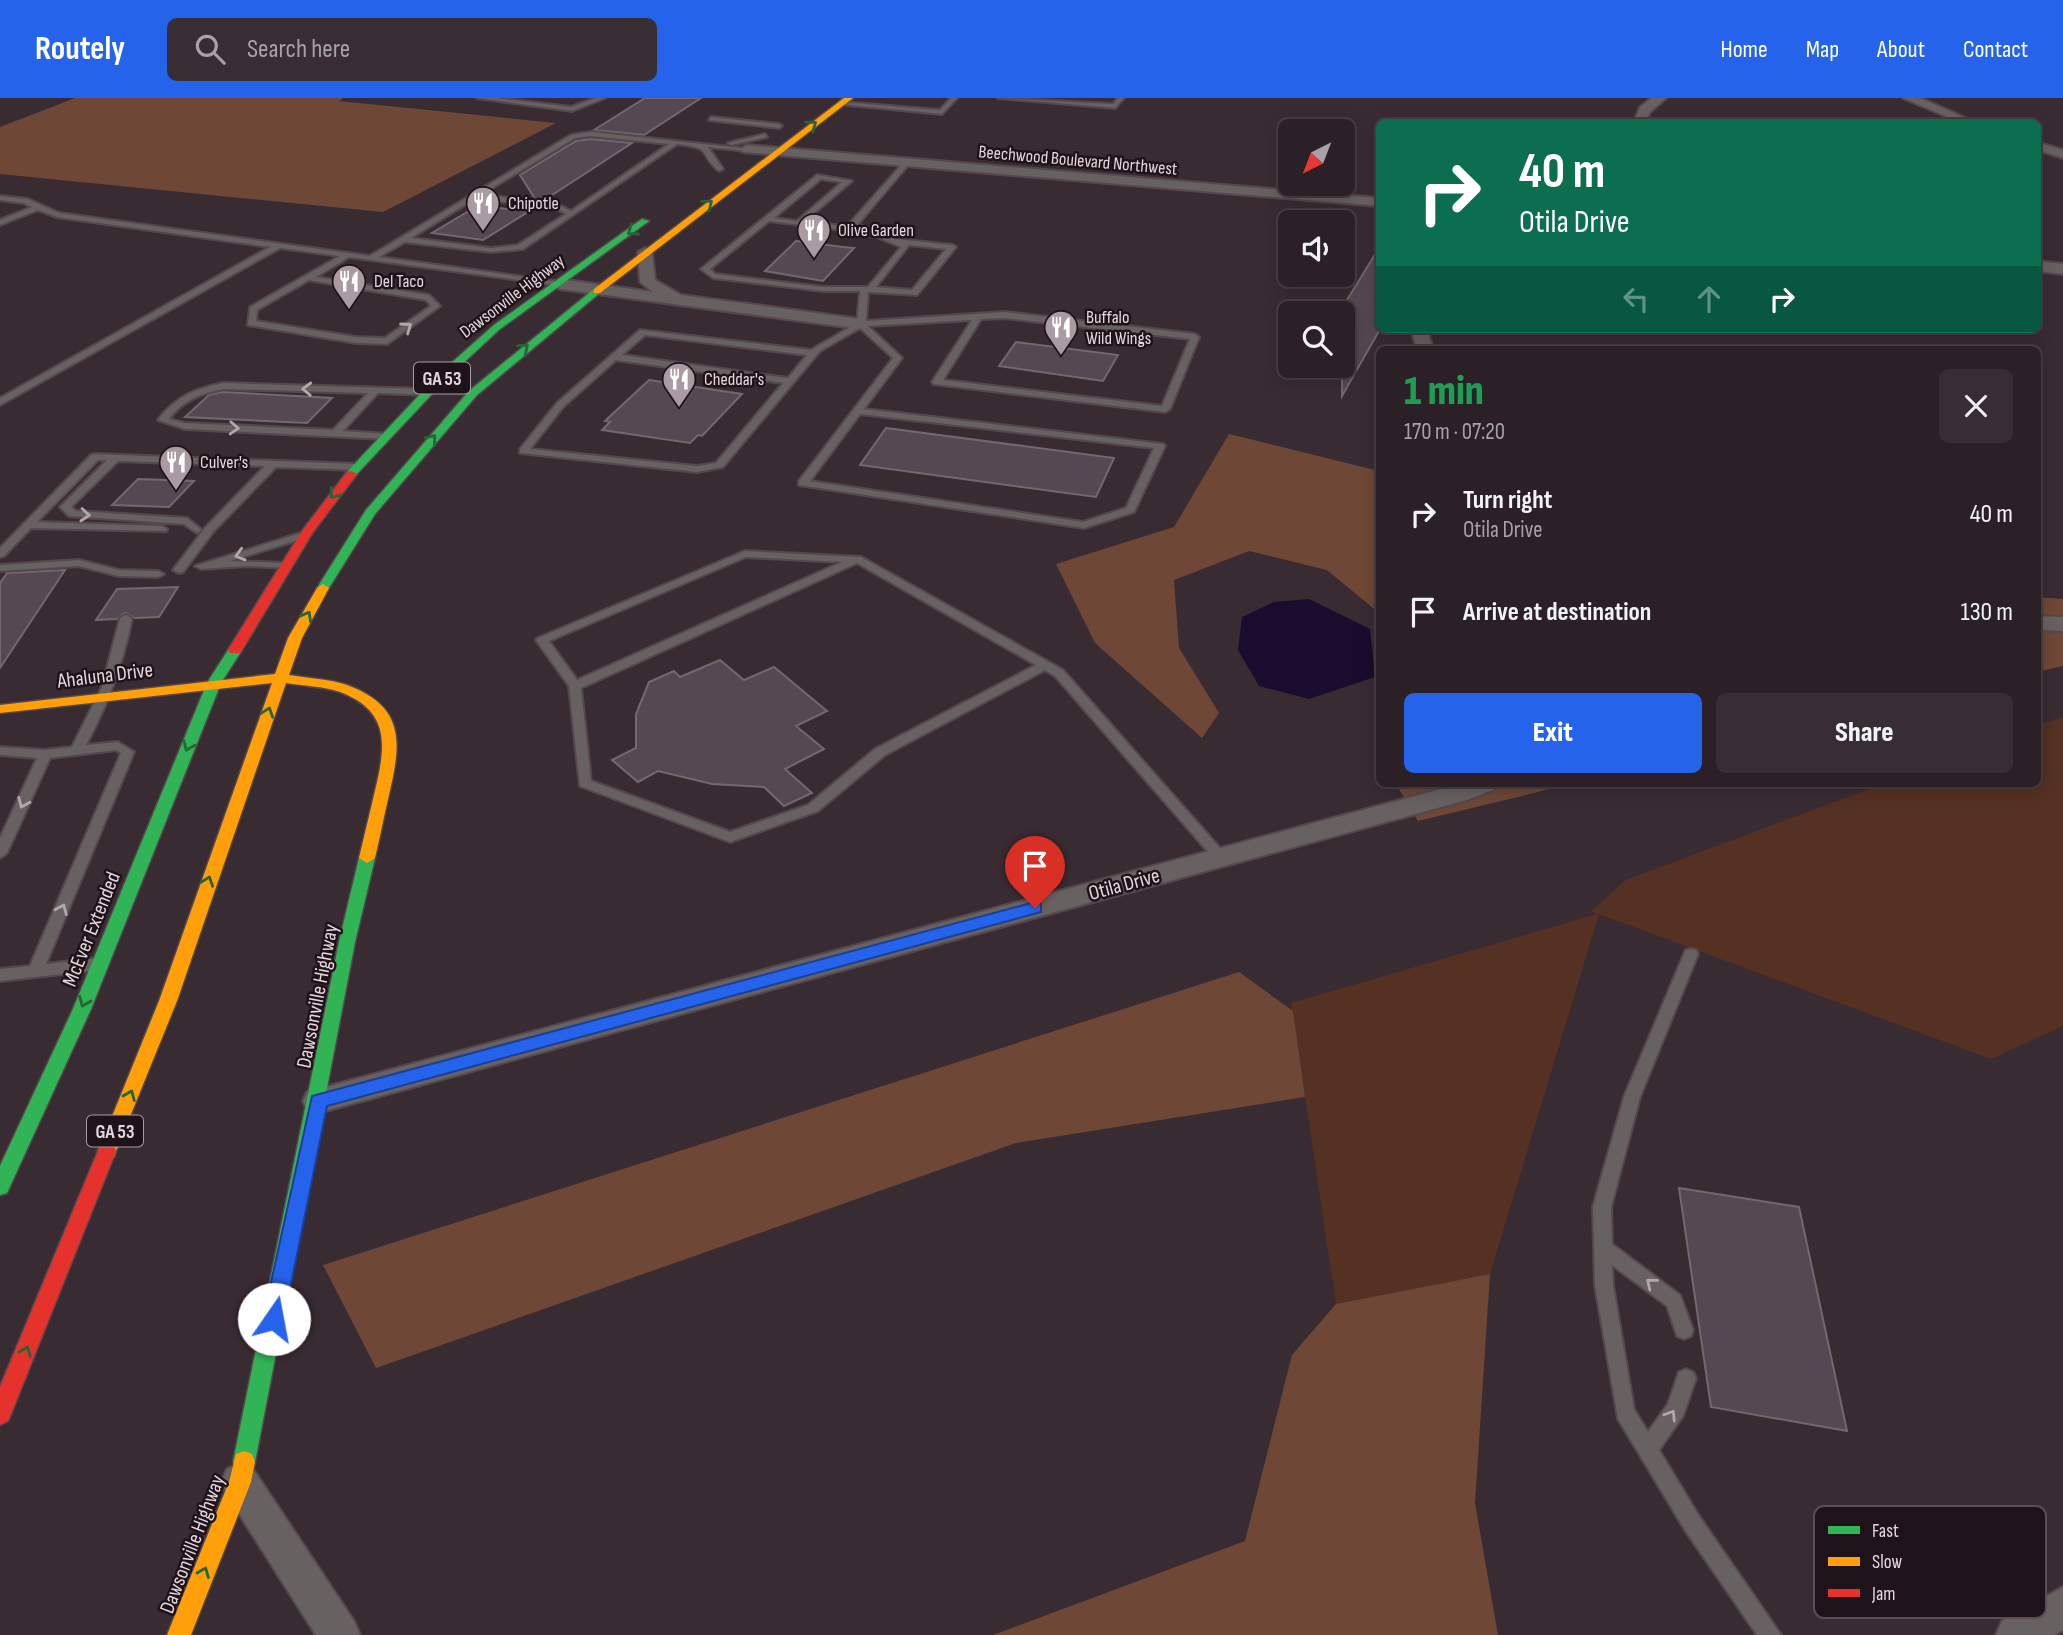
<!DOCTYPE html>
<html lang="en">
<head>
<meta charset="utf-8">
<style>
	:root { --surface:#2b2026; --page:#372d32; --text:#f1f3f6; --muted:#a6a3a7; --line:#473e43; --accent:#2563eb }
	body { margin:0; font-family:"Sofia Sans Condensed",sans-serif; background:var(--page); color:var(--text); height:100vh; display:flex; flex-direction:column; font-size:26px; white-space:nowrap }
	* { box-sizing:border-box; margin:0 }
	p { font-size:23px; color:var(--muted) }
	.icon { flex:none; width:38px; height:38px; fill:none; stroke:currentColor; stroke-width:2; stroke-linecap:round; stroke-linejoin:round }
	.map { position:relative; flex:1; overflow:hidden }
	.details { position:absolute; left:1376px; top:248px; width:665px; height:441px; display:flex; flex-direction:column; background:var(--surface); border-radius:10px; box-shadow:0 4px 18px #0003,0 0 0 2px var(--line) }
	.details>* { flex:none }
	.banner { position:absolute; left:1376px; top:21px; width:665px; height:214px; border-radius:10px; box-shadow:0 4px 18px #0003,0 0 0 2px var(--line); background:#0b6e4f; color:#fff; overflow:hidden }
	.needle { width:46px; rotate:222deg }
	.tools { position:absolute; left:1278px; top:21px; display:grid; gap:14px }
	.tools a { display:grid; place-items:center; width:77px; height:77px; border-radius:10px; background:var(--surface); box-shadow:0 4px 18px #0003,0 0 0 2px var(--line); font-size:35px }
	.pin { position:absolute; display:grid; place-items:center; width:60px; height:60px; color:#fff; margin:-72px -30px; border-radius:50% 50% 50% 0; rotate:-45deg; box-shadow:0 0 7px #0007 }
	.pin .icon { rotate:45deg }
	.me { position:absolute; width:77px; margin:-38px; rotate:12deg; stroke-linejoin:round; filter:drop-shadow(0 0 5px #0008) }
	.turn { display:flex; align-items:center; gap:24px; height:147px; padding:0 28px; font-size:32px }
	.turn .icon { width:91px; height:91px; stroke-width:2.5 }
	.turn b { display:block; font-size:49px; line-height:60px }
	.lanes { display:flex; align-items:center; height:66px; padding:0 28px; background:#0003; justify-content:center; gap:35px; direction:ltr }
	.lanes .off { opacity:.35 }
	.round { display:grid; place-items:center; flex:none; width:74px; height:74px; border-radius:10px; background:var(--page) }
	.headline { display:flex; align-items:center; justify-content:space-between; height:119px; padding:0 28px }
	h1 { font-size:42px; font-weight:800; line-height:52px; color:#1e9e55 }
	.button { display:flex; gap:14px; margin-top:auto; padding:14px 28px }
	.button a { flex:1; height:80px; border-radius:10px; background:var(--accent); color:#fff; font-size:28px; font-weight:800; line-height:80px; text-align:center }
	.button a+a { background:var(--page); color:var(--text) }
	ul { padding:0; list-style:none }
	li { display:flex; align-items:center; gap:21px; height:98px; padding:0 28px }
	li div { flex:1 }
	li b { display:block; font-size:26px }
	li em { font-style:normal }
	header { display:flex; align-items:center; gap:42px; box-sizing:border-box; height:98px; padding:0 35px; background:var(--accent); color:#fff }
	header strong { font-size:33px }
	nav { display:flex; gap:38px; margin-inline-start:auto; font-size:24px }
	.search { width:490px; height:63px; background:var(--page); display:flex; align-items:center; gap:18px; box-sizing:border-box; padding:0 24px; border-radius:10px; color:var(--muted); font-size:26px }
	.map>svg:first-child { display:block }
	.green { fill:#543122 }
	.forest { fill:#6f4736 }
	.water { fill:#190c2e }
	.building { fill:#554852; stroke:#726870; stroke-width:2 }
	.lines { fill:none; stroke-linecap:round; stroke-linejoin:round }
	.lane-casing { stroke:#54474d; stroke-width:4 }
	.street-casing { stroke:#54474d; stroke-width:4 }
	.fast-casing { stroke:#54474d; stroke-width:3 }
	.slow-casing { stroke:#54474d; stroke-width:3 }
	.jam-casing { stroke:#54474d; stroke-width:3 }
	.lane { fill:#686162; fill-rule:evenodd }
	.street { fill:#686162; fill-rule:evenodd }
	.fast { fill:#30b455; fill-rule:evenodd }
	.slow { fill:#ff9f0a; fill-rule:evenodd }
	.jam { fill:#e5322d; fill-rule:evenodd }
	.oneway { stroke:#276436 }
	.oneway2 { stroke:#b4a7ac }
	.route { fill:#2563eb; stroke:#184099; stroke-width:2 }
	.labels { text-anchor:middle; stroke-width:5; stroke-linejoin:round; paint-order:stroke }
	.far-street-label { font-size:18px; fill:#e7d6dd; stroke:#1e1318 }
	.far-poi-label { font-size:18px; fill:#e7d6dd; stroke:#1e1318; text-anchor:start }
	.shield { fill:#1e1318; stroke:#ab9ca2; stroke-width:2 }
	.shield-label { font-size:19px; font-weight:bold; fill:#e7d6dd }
	.street-label { font-size:21px; fill:#e7d6dd; stroke:#1e1318 }
	.key { fill:#1e1318; stroke:#5a4e53; stroke-width:2 }
	.key-label { font-size:19px; fill:#e7d6dd }
</style>
</head>
<body>
<header>
<strong>Routely</strong>
<div class="search"><svg class="icon" aria-label="search" viewBox="0 0 24 24"><circle cx="10" cy="10" r="6"/><path d="M15 15l6 6"/></svg>Search here</div>
<nav><a>Home</a><a>Map</a><a>About</a><a>Contact</a></nav>
</header>
<div class="map">
<svg width="2063" height="1537" viewBox="0 0 2063 1537">
	<rect width="100%" height="100%" fill="#392b32"/>
	<polygon class="green" points="2063,619 2063,928 1991,961 1599,816 1490,1176 1336,1206 1291,905 1597,816 1591,813 1626,782 1882,686 2037,686 2037,628"/>
	<g class="forest">
		<polygon points="75,0 343,0 339,3 556,25 383,114 0,76 0,29"/>
		<polygon points="1229,336 1379,373 1379,515 1327,472 1249,453 1174,482 1179,550 1219,615 1202,640 1095,545 1056,466 1174,429"/>
		<polygon points="2037,499 2063,501 2063,568 2037,574"/>
		<polygon points="1396,686 1571,686 1418,723"/>
		<polygon points="1239,874 1293,913 1305,999 1016,1045 376,1270 323,1167"/>
		<polygon points="1490,1176 1475,1405 1498,1537 993,1537 1245,1443 1292,1257 1336,1206"/>
	</g>
	<polygon class="water" points="1309,501 1370,531 1375,579 1309,601 1259,588 1238,552 1242,519 1274,504"/>
	<g class="building">
		<polygon points="645,0 701,0 644,37 594,32"/>
		<polygon points="591,41 632,45 543,103 535,101 520,77 576,43"/>
		<polygon points="479,107 528,114 483,142 432,135"/>
		<polygon points="796,143 843,149 854,150 823,183 765,173"/>
		<polygon points="1379,150 1379,233 1342,298 1342,210"/>
		<polygon points="1016,244 1118,257 1103,283 999,268"/>
		<polygon points="649,282 742,296 702,338 698,337 690,345 602,332 610,324 605,323"/>
		<polygon points="222,294 332,300 307,325 185,319 209,297"/>
		<polygon points="886,330 1114,360 1096,399 860,367"/>
		<polygon points="138,381 194,383 169,409 112,407"/>
		<polygon points="65,472 0,570 0,485 7,475"/>
		<polygon points="178,489 159,519 135,520 125,515 117,521 96,522 117,491"/>
		<polygon points="720,562 744,582 774,569 827,613 796,628 824,651 785,671 812,695 784,708 764,689 712,686 658,673 638,684 612,662 636,650 636,616 649,584 674,573 680,579"/>
		<polygon points="1679,1090 1799,1109 1847,1333 1711,1309"/>
	</g>
	<g class="lines">
		<defs>
			<g id="lane">
				<polygon points="477,0 496,0 571,9 596,0 605,0 572,13"/>
				<polygon points="951,0 957,0 942,16 838,6 841,4 940,12"/>
				<polygon points="998,0 1113,6 1118,0 1124,0 1115,10"/>
				<polygon points="711,19 779,26 782,28 779,30 709,22"/>
				<path d="M591,34L750,51L747,53L708,49L723,71L719,73C697,55 715,50 677,46L523,151L491,154L405,144L379,159L560,184H563V188L349,159L316,179L429,197L440,208L387,246L356,245L248,227L250,209L340,158L280,150L0,307V300L270,149L57,119L38,112L0,127V122L32,109L23,105L0,102V98L28,101L59,115L370,158L571,37ZM591,38L669,46L571,113L561,108L482,96L575,40ZM476,100L559,112L566,116L518,147L491,150L411,140ZM309,182L426,202L431,208L385,240L356,239L256,223L257,212Z"/>
				<polygon points="765,36 767,39 731,47 728,45"/>
				<path d="M903,65L909,66L858,126L896,141L952,147L956,149L917,197L868,194L866,223L1005,214L1195,236L1199,239L1170,311L1165,314L934,286L932,284L972,222L868,228L902,260L864,311L1163,346L1165,348L1134,414L1084,430L799,387V383L893,260L860,230L820,253L723,369L697,374L520,355V351L557,305L640,232L811,252L857,225L860,193H823L713,180L701,171L817,77L852,83L805,123L842,128L850,125ZM821,81L842,84L797,123L774,120ZM769,123L842,132L853,129L901,149L868,189H823L715,176L710,171ZM909,147L946,151L912,192L876,189ZM1005,220L1190,241L1162,308L943,282L981,221ZM645,237L807,257L788,280L622,257ZM616,262L783,285L716,365L697,368L530,351L563,309ZM860,316L1154,350L1126,410L1083,424L810,383Z"/>
				<path d="M224,285L427,291L432,294L427,297L378,295L343,333L388,336L390,338L385,341L185,331L158,322C175,299 196,290 224,285ZM224,291L368,295L333,332L185,325L169,321C183,302 202,295 224,291Z"/>
				<polygon points="95,356 357,366 362,369 357,372 276,369 213,434 183,474 179,475 173,472 205,430 265,368 118,363 71,409 76,413 187,420 202,432 197,435 184,426 69,418 60,409 107,362 98,362 37,424 162,428 167,431 166,433 31,430 4,458 0,459 0,450 91,357"/>
				<polygon points="304,434 309,437 308,439 230,463 285,465 291,468 289,470 247,468 201,471 195,468"/>
				<path d="M745,453L861,459L1063,572L1226,757L1228,760L1226,763H1216L1055,578L1045,572L885,657L818,713L730,744L580,688L569,588L536,542L538,540ZM746,459L842,464L577,582L549,543ZM857,465L1036,567L875,651L808,707L730,734L591,683L581,590Z"/>
				<polygon points="79,462 119,472 158,473 164,476 158,479 119,478 79,468 0,473 0,467"/>
				<path d="M126,517L132,520C123,566 108,606 86,647L118,644L134,654L46,866L98,860L103,862L105,866L103,870L98,872L0,883V871L30,868L121,655L116,652L50,660L7,755L0,760V740L37,660L0,657V649L45,652L72,649L102,589L120,520Z"/>
				<polygon points="1691,851 1696,852 1698,856 1640,999 1611,1109 1612,1146 1680,1197 1693,1232 1691,1238 1684,1241 1677,1238 1667,1208 1612,1167 1613,1187 1634,1311 1648,1334 1668,1306 1679,1274 1686,1271 1693,1274 1696,1280 1683,1318 1659,1352 1699,1418 1781,1537 1757,1537 1685,1432 1618,1321 1595,1187 1593,1109 1624,999 1684,856 1686,852"/>
			</g>
			<g id="street">
				<polygon points="1652,0 1666,0 1650,14 1646,24 1634,24 1640,9"/>
				<polygon points="1903,0 1920,0 1975,24 1959,24"/>
				<polygon points="2037,44 2063,52 2063,60 2037,52"/>
				<polygon points="747,47 1379,100 1379,108 742,54 741,51"/>
				<polygon points="645,150 652,154 655,182 681,197 861,221 869,226 861,231 560,191 552,186 560,181 653,194 640,184 638,154"/>
				<polygon points="2037,163 2063,166 2063,176 2037,173"/>
				<polygon points="1415,231 1431,231 1429,239 1434,252 1418,252 1413,239"/>
				<polygon points="2037,518 2063,519 2063,533 2037,532"/>
				<polygon points="1460,686 1496,686 1493,692 1467,702 318,1015 307,1012 303,1003 307,994 318,991"/>
				<polygon points="240,1365 253,1371 354,1523 360,1537 316,1537 227,1397 221,1384 227,1371"/>
				<polygon points="2063,1489 2063,1532 2054,1537 1996,1537 2002,1523"/>
			</g>
			<g id="fast">
				<polygon points="642,121 649,123 500,231 448,279 355,378 347,378 347,374 440,275 494,227"/>
				<polygon points="594,191 602,193 477,297 375,416 327,493 319,493 317,490 366,412 469,293"/>
				<polygon points="235,548 242,552 221,585 91,911 7,1095 0,1097 0,1068 73,911 207,585 230,549"/>
				<polygon points="367,755 375,760 355,844 255,1364 252,1372 244,1375 236,1372 233,1364 339,844 359,760"/>
			</g>
			<g id="slow">
				<polygon points="844,0 853,0 600,195 594,195 594,191"/>
				<path d="M323,486L329,490L302,540L289,577C307,580 330,581 347,587C406,609 401,645 389,697C384,718 380,739 375,760L367,765L359,760C364,739 369,718 374,697C385,651 393,614 340,594C323,588 303,588 286,585L177,903L116,1053L114,1059L107,1061L100,1059L98,1053L159,903L272,585L0,615V607L275,576L288,540L317,490Z"/>
				<polygon points="244,1353 252,1356 255,1364 251,1384 191,1537 167,1537 229,1384 236,1356"/>
			</g>
			<g id="jam">
				<polygon points="351,373 357,376 313,434 242,552 240,555 230,555 228,552 302,433 347,374"/>
				<polygon points="107,1045 114,1047 116,1053 11,1316 8,1323 0,1327 0,1289 98,1053 100,1047"/>
			</g>
		</defs>
		<use href="#lane" class="lane-casing"/>
		<use href="#street" class="street-casing"/>
		<use href="#fast" class="fast-casing"/>
		<use href="#slow" class="slow-casing"/>
		<use href="#jam" class="jam-casing"/>
		<use href="#lane" class="lane"/>
		<use href="#street" class="street"/>
		<use href="#fast" class="fast"/>
		<use href="#slow" class="slow"/>
		<use href="#jam" class="jam"/>
	</g>
	<defs><path id="oneway-chevron" d="M-2-3.5L2.5 0L-2 3.5" fill="none" stroke-width="1.6" stroke-linecap="round" stroke-linejoin="round" transform="scale(1.75)"/></defs>
	<g class="oneway">
		<use href="#oneway-chevron" transform="translate(812 27) rotate(-36)"/>
		<use href="#oneway-chevron" transform="translate(708 106) rotate(-37)"/>
		<use href="#oneway-chevron" transform="translate(632 133) rotate(145)"/>
		<use href="#oneway-chevron" transform="translate(524 250) rotate(-40)"/>
		<use href="#oneway-chevron" transform="translate(432 341) rotate(-50)"/>
		<use href="#oneway-chevron" transform="translate(334 396) rotate(127)"/>
		<use href="#oneway-chevron" transform="translate(307 518) rotate(-61)"/>
		<use href="#oneway-chevron" transform="translate(268 614) rotate(-71)"/>
		<use href="#oneway-chevron" transform="translate(188 648) rotate(113)"/>
		<use href="#oneway-chevron" transform="translate(208 783) rotate(-71)"/>
		<use href="#oneway-chevron" transform="translate(84 904) rotate(112)"/>
		<use href="#oneway-chevron" transform="translate(130 997) rotate(-68)"/>
		<use href="#oneway-chevron" transform="translate(26 1253) rotate(-68)"/>
		<use href="#oneway-chevron" transform="translate(204 1474) rotate(-68)"/>
	</g>
	<g class="oneway2">
		<use href="#oneway-chevron" transform="translate(407 229) rotate(-35)"/>
		<use href="#oneway-chevron" transform="translate(307 291) rotate(-178)"/>
		<use href="#oneway-chevron" transform="translate(234 330) rotate(3)"/>
		<use href="#oneway-chevron" transform="translate(85 417) rotate(5)"/>
		<use href="#oneway-chevron" transform="translate(240 457) rotate(164)"/>
		<use href="#oneway-chevron" transform="translate(23 705) rotate(114)"/>
		<use href="#oneway-chevron" transform="translate(62 811) rotate(-67)"/>
		<use href="#oneway-chevron" transform="translate(1651 1185) rotate(-141)"/>
		<use href="#oneway-chevron" transform="translate(1671 1317) rotate(-58)"/>
	</g>
	<polygon class="route" points="1035,804 1041,806 1041,814 327,1008 284,1221 281,1228 274,1230 266,1228 263,1221 312,998"/>
	<defs>
		<symbol id="restaurant-pin" viewBox="-11 -11 22 30"><path d="M0 17L-7.5 6A9.5 9.5 0 1 1 7.5 6Z" fill="#aa9aa1" stroke="#1e1318"/><path d="M-5-6h1v4h1v-4h1v4h1v-4h1v5L-1.5 .5V6h-2V.5L-5-1ZM5-6V6H3V1.5H1.5Q1.5-4 5-6Z" fill="#fff"/></symbol>
	</defs>
	<g fill-rule="evenodd">
		<use href="#restaurant-pin" x="464" y="86" width="38" height="52"/>
		<use href="#restaurant-pin" x="795" y="113" width="38" height="52"/>
		<use href="#restaurant-pin" x="330" y="164" width="38" height="52"/>
		<use href="#restaurant-pin" x="1042" y="210" width="38" height="52"/>
		<use href="#restaurant-pin" x="660" y="262" width="38" height="52"/>
		<use href="#restaurant-pin" x="157" y="345" width="38" height="52"/>
	</g>
	<g class="labels">
		<g class="far-street-label">
			<text transform="translate(1078 62) rotate(5)" y="6">Beechwood Boulevard Northwest</text>
			<text transform="translate(512 198) rotate(-37)" y="6">Dawsonville Highway</text>
		</g>
		<g class="far-poi-label">
			<text x="508" y="111">Chipotle</text>
			<text x="838" y="138">Olive Garden</text>
			<text x="374" y="189">Del Taco</text>
			<text x="1086" y="225">Buffalo<tspan x="1086" dy="21">Wild Wings</tspan></text>
			<text x="704" y="287">Cheddar's</text>
			<text x="200" y="370">Culver's</text>
		</g>
		<g class="shield">
			<rect x="414" y="264.5" width="56" height="31" rx="5"/>
			<rect x="87" y="1017.5" width="56" height="31" rx="5"/>
		</g>
		<g class="shield-label">
			<text x="442" y="287">GA 53</text>
			<text x="115" y="1040">GA 53</text>
		</g>
		<g class="street-label">
			<text transform="translate(105 577) rotate(-7)" y="7">Ahaluna Drive</text>
			<text transform="translate(1124 786) rotate(-15)" y="7">Otila Drive</text>
			<text transform="translate(91 831) rotate(-68)" y="7">McEver Extended</text>
			<text transform="translate(317 898) rotate(-79)" y="7">Dawsonville Highway</text>
			<text transform="translate(192 1446) rotate(-69)" y="7">Dawsonville Highway</text>
		</g>
	</g>
	<rect x="1814" y="1408" width="232" height="112" rx="10" class="key"/>
	<rect x="1828" y="1428" width="32" height="8" fill="#30b455"/>
	<rect x="1828" y="1459" width="32" height="9" fill="#ff9f0a"/>
	<rect x="1828" y="1491" width="32" height="8" fill="#e5322d"/>
	<g class="key-label">
		<text x="1872" y="1439">Fast</text>
		<text x="1872" y="1470">Slow</text>
		<text x="1872" y="1502">Jam</text>
	</g>
</svg>
<div class="tools">
<a><svg class="needle" viewBox="-14 -14 28 28"><path d="M0-13l5 13h-10z" fill="#e53935"/><path d="M0 13l5-13h-10z" fill="#a6a3a7"/></svg></a>
<a><svg class="icon" aria-label="sound" viewBox="0 0 24 24"><path d="M4 9h4l5-4v14l-5-4H4zM17 9q2 3 0 6"/></svg></a>
<a><svg class="icon" aria-label="search" viewBox="0 0 24 24"><circle cx="10" cy="10" r="6"/><path d="M15 15l6 6"/></svg></a>
</div>
<div class="pin" style="left:1035px;top:810px;background:#d93025"><svg class="icon" aria-label="arrive" viewBox="0 0 24 24"><path d="M6 21V4h12l-3 4 3 4H6"/></svg></div>
<svg class="me" style="left:274px;top:1221px" viewBox="-20 -20 40 40"><circle r="19" fill="#fff"/><path d="M0-13L10 11 0 6-10 11z" fill="#2563eb"/></svg>
<div class="banner">
<div class="turn"><svg class="icon" aria-label="right" viewBox="0 0 24 24"><path d="M7 20v-9h11M14 6l5 5-5 5"/></svg><div><b>40 m</b>Otila Drive</div></div>
<div class="lanes"><svg class="icon off" aria-label="left" viewBox="0 0 24 24"><path d="M17 20v-9H6M10 6l-5 5 5 5"/></svg><svg class="icon off" aria-label="ahead" viewBox="0 0 24 24"><path d="M12 20V5M6 11l6-6 6 6"/></svg><svg class="icon" aria-label="right" viewBox="0 0 24 24"><path d="M7 20v-9h11M14 6l5 5-5 5"/></svg></div>
</div>
<section class="details">
<div class="headline"><div><h1>1 min</h1><p>170 m · 07:20</p></div><a class="round"><svg class="icon" aria-label="close" viewBox="0 0 24 24"><path d="M6 6l12 12M18 6L6 18"/></svg></a></div>
<ul>
<li><svg class="icon" aria-label="right" viewBox="0 0 24 24"><path d="M7 20v-9h11M14 6l5 5-5 5"/></svg><div><b>Turn right</b><p>Otila Drive</p></div><em>40 m</em></li>
<li><svg class="icon" aria-label="arrive" viewBox="0 0 24 24"><path d="M6 21V4h12l-3 4 3 4H6"/></svg><div><b>Arrive at destination</b></div><em>130 m</em></li>
</ul>
<div class="button"><a>Exit</a><a>Share</a></div>
</section>
</div>
</body>
</html>
